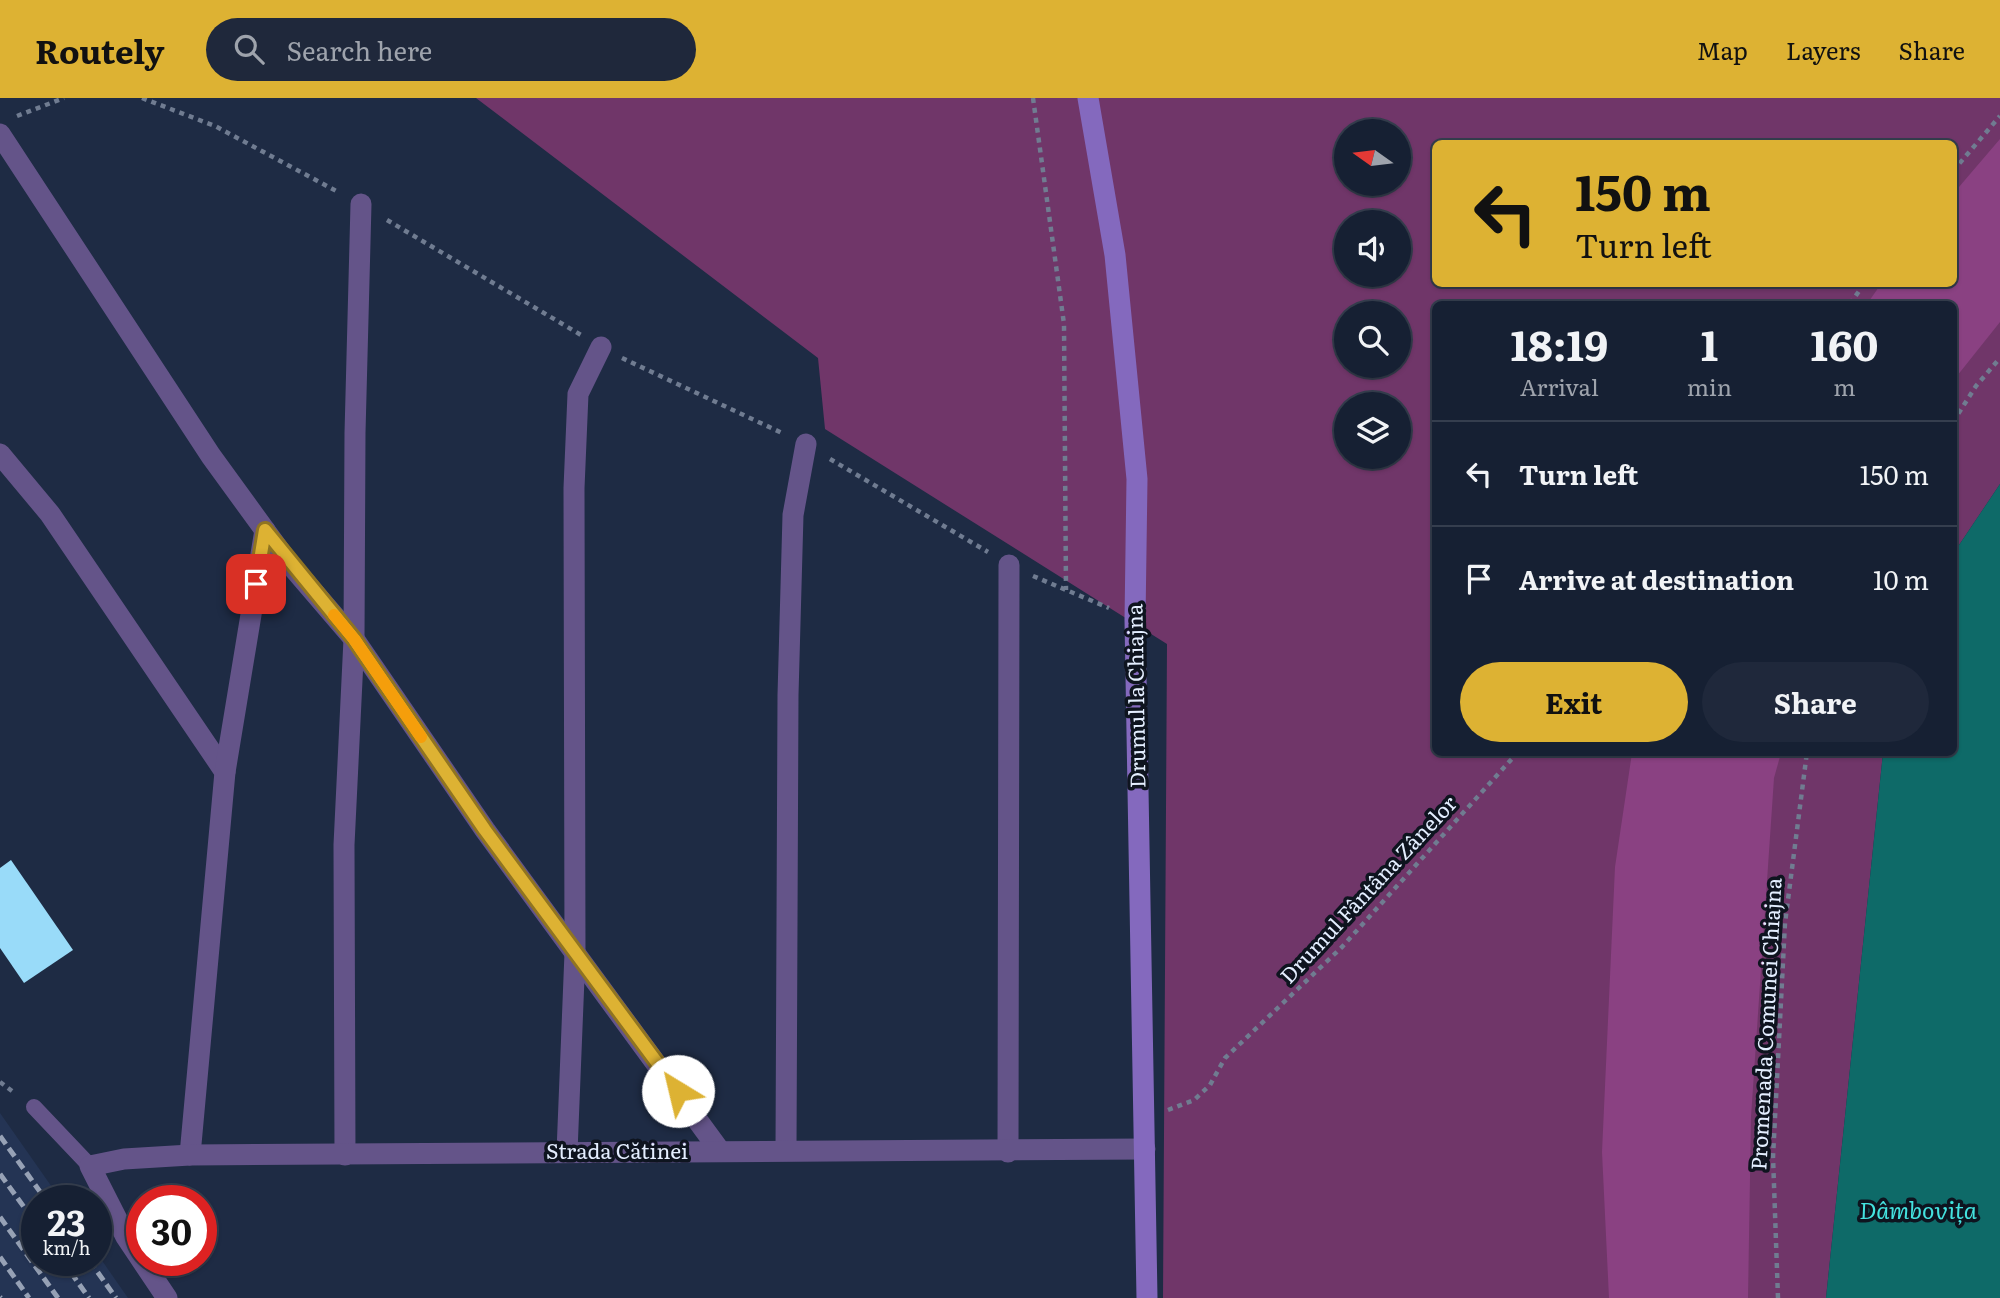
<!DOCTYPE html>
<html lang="en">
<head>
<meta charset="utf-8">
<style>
	:root { --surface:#162033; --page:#1f283b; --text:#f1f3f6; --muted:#9ea3ac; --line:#353e4e; --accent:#ddb233 }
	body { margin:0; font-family:Literata,serif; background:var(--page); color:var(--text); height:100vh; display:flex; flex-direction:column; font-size:26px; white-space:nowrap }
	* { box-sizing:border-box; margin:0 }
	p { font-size:23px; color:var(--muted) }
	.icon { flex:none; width:38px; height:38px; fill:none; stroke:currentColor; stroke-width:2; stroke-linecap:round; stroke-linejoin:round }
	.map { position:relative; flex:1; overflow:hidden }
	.drawer { position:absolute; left:1432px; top:203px; width:525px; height:455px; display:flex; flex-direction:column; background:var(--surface); border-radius:10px; box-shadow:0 2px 5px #0004,0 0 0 2px var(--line) }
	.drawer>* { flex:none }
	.top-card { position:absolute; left:1432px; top:42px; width:525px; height:147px; border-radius:10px; box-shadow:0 2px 5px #0004,0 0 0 2px var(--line); background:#ddb233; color:#111; overflow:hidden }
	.needle { width:46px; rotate:284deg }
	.controls { position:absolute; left:1334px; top:21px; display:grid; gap:14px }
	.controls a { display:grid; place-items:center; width:77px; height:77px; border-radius:50%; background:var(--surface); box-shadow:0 2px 5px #0004,0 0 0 2px var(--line); font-size:35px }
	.speed { position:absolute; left:21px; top:1087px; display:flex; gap:14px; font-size:35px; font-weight:700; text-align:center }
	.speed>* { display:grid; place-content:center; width:91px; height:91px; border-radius:50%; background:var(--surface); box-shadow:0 2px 5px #0004,0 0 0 2px var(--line); line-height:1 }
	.speed small { font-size:18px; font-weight:400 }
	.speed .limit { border:10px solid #d22; background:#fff; color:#111 }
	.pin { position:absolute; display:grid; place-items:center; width:60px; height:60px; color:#fff; margin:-30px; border-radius:14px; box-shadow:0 4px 10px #0006 }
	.me { position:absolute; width:77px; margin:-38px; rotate:324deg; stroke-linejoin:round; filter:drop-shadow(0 0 5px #0008) }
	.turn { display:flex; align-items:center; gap:24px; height:147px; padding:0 28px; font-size:32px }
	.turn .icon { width:91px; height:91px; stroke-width:2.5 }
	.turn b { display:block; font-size:49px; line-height:60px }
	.eta { display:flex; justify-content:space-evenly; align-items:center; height:119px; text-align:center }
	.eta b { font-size:42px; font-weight:700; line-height:49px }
	.primary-button { display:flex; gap:14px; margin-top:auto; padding:14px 28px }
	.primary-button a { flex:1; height:80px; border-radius:42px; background:var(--accent); color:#111; font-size:28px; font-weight:700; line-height:80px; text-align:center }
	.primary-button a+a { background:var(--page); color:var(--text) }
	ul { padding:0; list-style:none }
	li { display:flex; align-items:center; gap:21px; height:105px; padding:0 28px; border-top:2px solid var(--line) }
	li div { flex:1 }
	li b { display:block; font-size:26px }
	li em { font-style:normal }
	header { display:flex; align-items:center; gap:42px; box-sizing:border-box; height:98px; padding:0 35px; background:var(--accent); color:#111 }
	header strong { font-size:33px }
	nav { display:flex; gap:38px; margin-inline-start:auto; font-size:24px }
	.search { width:490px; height:63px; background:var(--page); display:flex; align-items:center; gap:18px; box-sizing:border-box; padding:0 24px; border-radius:38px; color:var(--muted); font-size:26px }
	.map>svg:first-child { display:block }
	.built { fill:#243454 }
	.green { fill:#703669; fill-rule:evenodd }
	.forest { fill:#8a4182 }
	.water { fill:#0e6a68 }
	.building { fill:#99dbf9 }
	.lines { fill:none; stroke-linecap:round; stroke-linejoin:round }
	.path { stroke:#707c91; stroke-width:4.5; stroke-dasharray:5 5; stroke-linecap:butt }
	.lane { stroke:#645489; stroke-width:16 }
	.street { stroke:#645489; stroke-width:21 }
	.secondary { stroke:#8469be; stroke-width:21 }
	.rail { stroke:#96a1b5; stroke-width:5; stroke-dasharray:10 5; stroke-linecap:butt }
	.route-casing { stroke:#907421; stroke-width:18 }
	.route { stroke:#ddb233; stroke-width:12 }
	.slow { stroke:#f59e0b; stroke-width:12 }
	.labels { text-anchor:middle; stroke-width:7; stroke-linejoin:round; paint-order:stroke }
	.street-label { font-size:21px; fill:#e4eeff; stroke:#0e141f }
	.water-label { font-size:23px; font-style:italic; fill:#44e2df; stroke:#0e141f }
</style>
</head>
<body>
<header>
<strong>Routely</strong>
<div class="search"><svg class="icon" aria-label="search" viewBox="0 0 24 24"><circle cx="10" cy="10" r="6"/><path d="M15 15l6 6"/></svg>Search here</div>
<nav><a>Map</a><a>Layers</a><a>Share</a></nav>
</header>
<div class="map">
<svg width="2000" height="1200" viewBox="0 0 2000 1200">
	<rect width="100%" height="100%" fill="#1e2b44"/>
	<polygon class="built" points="0,1015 61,1102 37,1102 37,1162 96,1162 96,1154 128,1200 0,1200"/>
	<path class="green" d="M476,0H2000V386L1953,456V206H1435V654L1883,655L1826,1200H1163L1167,546L825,331L818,260ZM1346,33H1398V86H1346ZM1435,46H1953V186H1435ZM1346,124H1398V177H1346ZM1346,215H1398V268H1346ZM1346,306H1398V359H1346Z"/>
	<g class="forest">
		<polygon points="2000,41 2000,224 1953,283 1953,206 1867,206 1881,186 1953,186 1953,96"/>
		<polygon points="1632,655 1781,655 1774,680 1751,1019 1748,1200 1609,1200 1602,1054 1615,769"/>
	</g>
	<polygon class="water" points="2000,386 2000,1200 1826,1200 1883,655 1953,654 1953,456"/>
	<polygon class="building" points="11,762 73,852 24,885 0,850 0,770"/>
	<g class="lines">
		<g class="path">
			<polyline points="142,0 215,28 340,95"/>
			<polyline points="1033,0 1064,226 1066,492"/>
			<polyline points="17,18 64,0"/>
			<polyline points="1953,73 2000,18"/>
			<polyline points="387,122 581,237"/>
			<polyline points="1850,206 1864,186"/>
			<polyline points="622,260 782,335"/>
			<polyline points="1953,324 1976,288 2000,260"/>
			<polyline points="830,361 988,454"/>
			<polyline points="1033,478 1109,510"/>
			<polyline points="0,984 16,996"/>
			<polyline points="1168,1012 1194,1002 1210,987 1225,960 1342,849 1518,654"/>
			<polyline points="1778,1200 1773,1059 1785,825 1807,654"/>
		</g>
		<polyline class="lane" points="34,1009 90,1068"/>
		<g class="street">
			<polyline points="0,36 211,358 288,464 354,541 485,732 720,1053"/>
			<polyline points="0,356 50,416 225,674"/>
			<polyline points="786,1052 788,597 793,417 806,346"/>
			<polyline points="567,1054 575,855 574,390 578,296 601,249"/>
			<polyline points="1008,1054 1009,467"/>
			<polyline points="190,1057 225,674 265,432"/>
			<polyline points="345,1057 344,747 354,541 355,335 361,106"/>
			<polyline points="167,1200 126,1139 90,1068 124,1061 190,1057 1145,1051"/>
		</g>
		<polyline class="secondary" points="1088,0 1115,157 1137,381 1135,522 1147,1200"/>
		<g class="rail">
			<polyline points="0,1038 46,1102"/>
			<polyline points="0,1076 37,1127"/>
			<polyline points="0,1119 58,1200"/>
			<polyline points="0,1159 29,1200"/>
			<polyline points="62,1162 89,1200"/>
			<polyline points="89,1162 116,1200"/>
			<polyline points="0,1199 1,1200"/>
		</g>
	</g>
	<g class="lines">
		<defs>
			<polyline id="route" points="256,486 265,432 354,541 485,732 678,993"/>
		</defs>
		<use href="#route" class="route-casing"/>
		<use href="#route" class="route"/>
		<polyline class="slow" points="334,517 354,541 421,639"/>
	</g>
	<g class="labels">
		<g class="street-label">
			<text transform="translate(1137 598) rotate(-91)" y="7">Drumul la Chiajna</text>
			<text transform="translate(1369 792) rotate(-47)" y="7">Drumul Fântâna Zânelor</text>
			<text transform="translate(1767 926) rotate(-87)" y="7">Promenada Comunei Chiajna</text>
			<text x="617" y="1061">Strada Cătinei</text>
		</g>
		<g class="water-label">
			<text x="1918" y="1121">Dâmbovița</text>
		</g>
	</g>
</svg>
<div class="controls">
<a><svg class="needle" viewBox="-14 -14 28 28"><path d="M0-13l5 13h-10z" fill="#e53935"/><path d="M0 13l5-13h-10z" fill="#9ea3ac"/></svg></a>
<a><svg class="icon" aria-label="sound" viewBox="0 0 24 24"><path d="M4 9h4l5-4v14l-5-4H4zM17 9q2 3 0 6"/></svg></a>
<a><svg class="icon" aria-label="search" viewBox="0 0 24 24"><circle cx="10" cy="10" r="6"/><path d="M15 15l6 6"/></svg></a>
<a><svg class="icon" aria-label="layers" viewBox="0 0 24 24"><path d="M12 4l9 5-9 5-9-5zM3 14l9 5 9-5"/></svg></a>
</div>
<div class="speed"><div>23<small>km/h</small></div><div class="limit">30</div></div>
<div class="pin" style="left:256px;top:486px;background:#d93025"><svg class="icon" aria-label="arrive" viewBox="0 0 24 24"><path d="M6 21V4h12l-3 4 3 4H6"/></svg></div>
<svg class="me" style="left:678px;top:993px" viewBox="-20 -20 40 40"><circle r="19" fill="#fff"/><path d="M0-13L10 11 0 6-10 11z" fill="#ddb233"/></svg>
<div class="top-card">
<div class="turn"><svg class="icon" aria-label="left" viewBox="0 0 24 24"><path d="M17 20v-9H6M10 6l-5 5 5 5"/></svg><div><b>150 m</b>Turn left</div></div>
</div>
<section class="drawer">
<div class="eta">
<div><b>18:19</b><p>Arrival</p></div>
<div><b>1</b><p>min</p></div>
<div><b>160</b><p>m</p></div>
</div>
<ul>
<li><svg class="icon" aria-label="left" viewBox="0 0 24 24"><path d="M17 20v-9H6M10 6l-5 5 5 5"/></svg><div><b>Turn left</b></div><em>150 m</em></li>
<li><svg class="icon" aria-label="arrive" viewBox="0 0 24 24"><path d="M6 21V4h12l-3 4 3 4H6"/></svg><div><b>Arrive at destination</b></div><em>10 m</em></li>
</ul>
<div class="primary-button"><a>Exit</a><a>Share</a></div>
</section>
</div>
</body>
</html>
